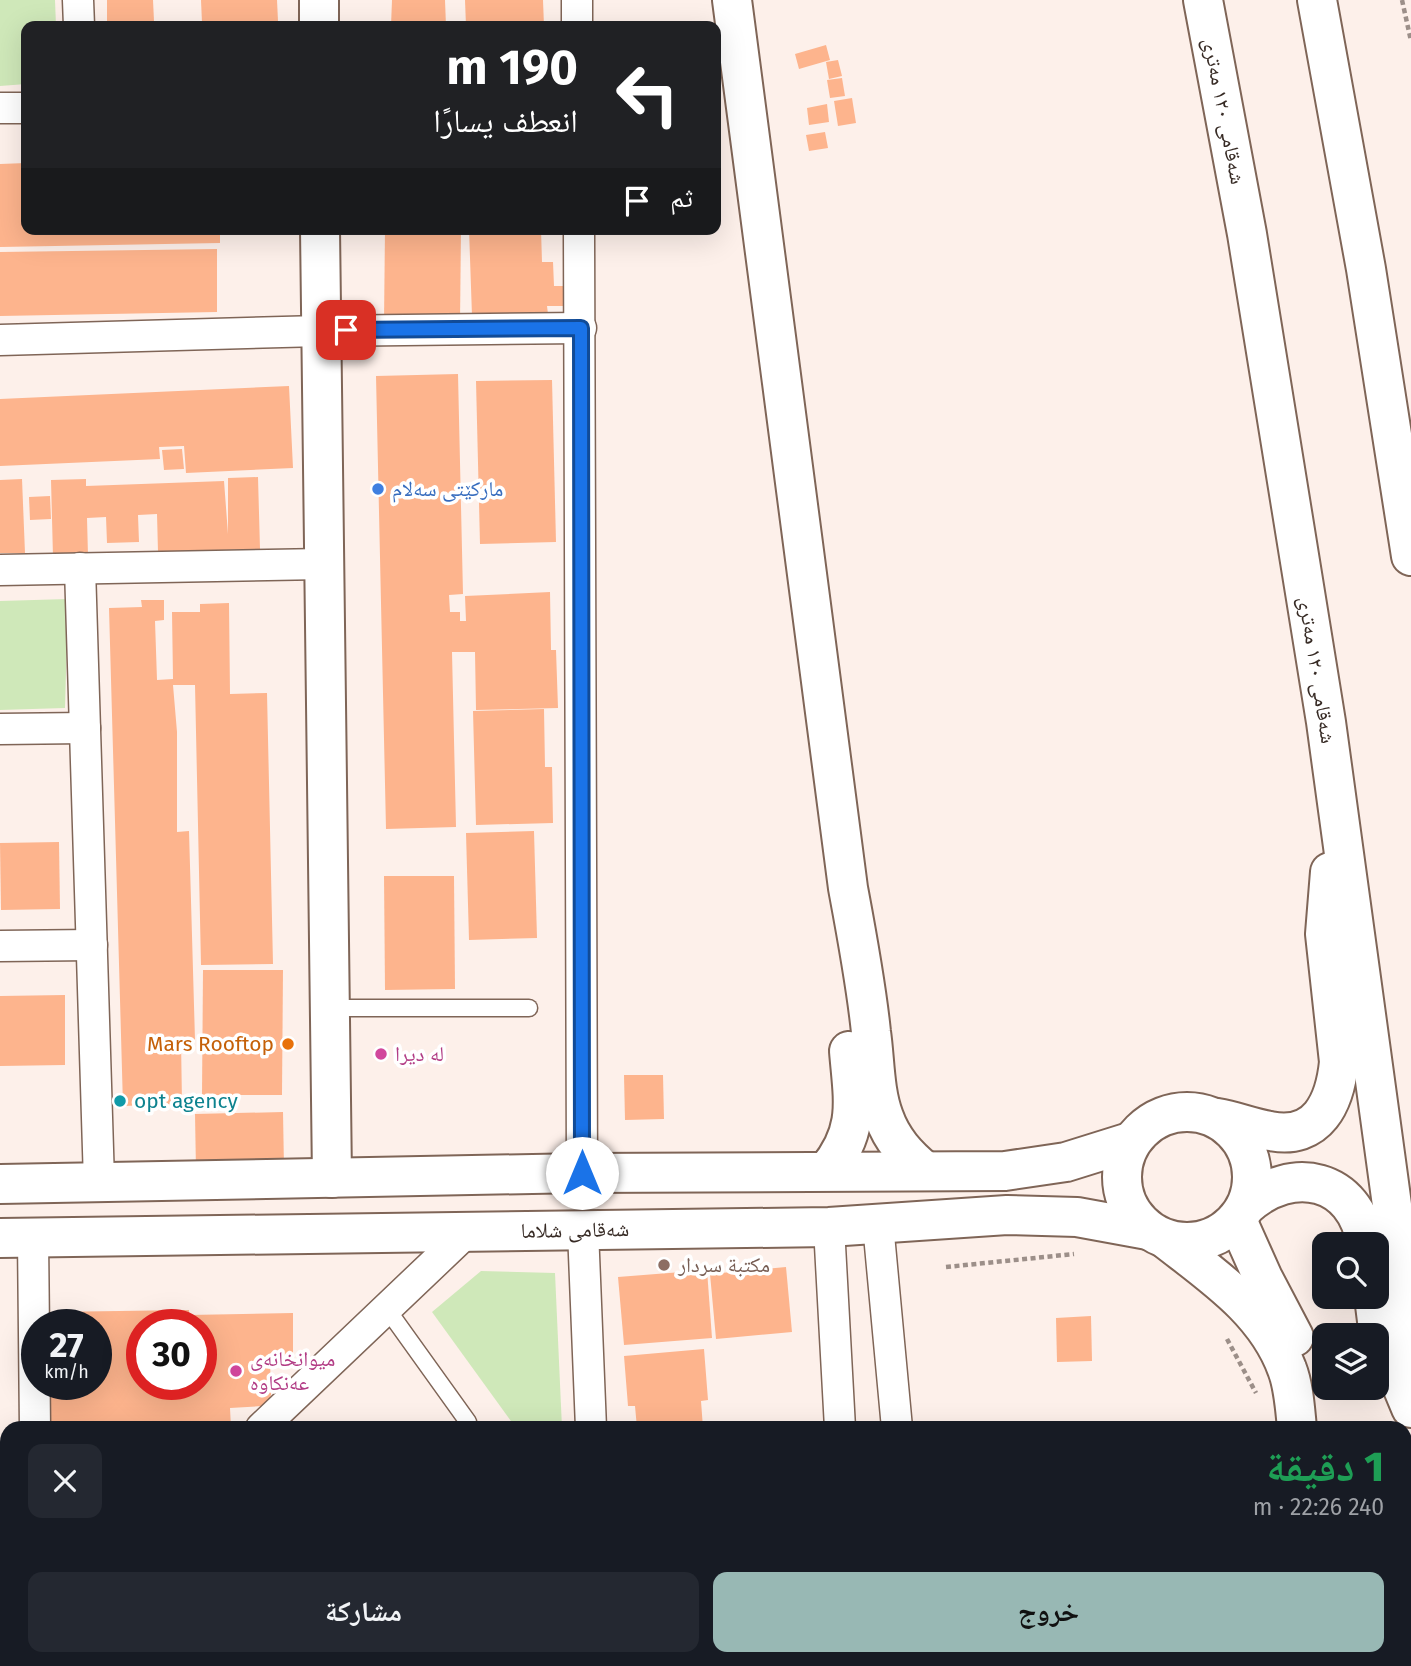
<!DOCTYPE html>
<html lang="ar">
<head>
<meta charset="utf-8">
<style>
	:root { --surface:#171b24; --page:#242831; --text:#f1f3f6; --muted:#9ea1a6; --accent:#98b8b4 }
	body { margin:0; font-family:"Fira Sans","Noto Naskh Arabic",sans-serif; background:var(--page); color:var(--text); direction:rtl; height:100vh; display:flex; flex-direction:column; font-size:26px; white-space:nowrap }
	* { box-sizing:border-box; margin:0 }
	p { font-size:23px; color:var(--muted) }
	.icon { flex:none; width:38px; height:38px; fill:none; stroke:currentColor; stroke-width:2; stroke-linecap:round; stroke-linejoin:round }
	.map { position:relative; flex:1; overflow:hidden; direction:ltr }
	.side { position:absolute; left:0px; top:1421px; width:1412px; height:245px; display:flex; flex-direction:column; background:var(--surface); border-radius:21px 21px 0 0; box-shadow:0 7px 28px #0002; direction:rtl }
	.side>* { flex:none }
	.hud { position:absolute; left:21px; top:21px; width:700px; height:214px; border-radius:14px; box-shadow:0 7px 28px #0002; direction:rtl; background:#202124; color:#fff; overflow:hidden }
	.tools { position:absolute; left:1312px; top:1232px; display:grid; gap:14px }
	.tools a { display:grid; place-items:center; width:77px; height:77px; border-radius:14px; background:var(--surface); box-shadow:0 7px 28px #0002; font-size:35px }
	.speed { position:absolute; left:21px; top:1309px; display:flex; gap:14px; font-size:35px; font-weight:700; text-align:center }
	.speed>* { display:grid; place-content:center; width:91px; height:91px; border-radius:50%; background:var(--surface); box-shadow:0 7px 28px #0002; line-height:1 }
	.speed small { font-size:18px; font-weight:400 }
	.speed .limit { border:10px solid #d22; background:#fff; color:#111 }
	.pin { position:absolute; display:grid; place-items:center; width:60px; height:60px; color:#fff; margin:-30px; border-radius:14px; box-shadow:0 4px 10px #0006 }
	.me { position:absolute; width:77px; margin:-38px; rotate:0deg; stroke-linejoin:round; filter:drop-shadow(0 0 5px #0008) }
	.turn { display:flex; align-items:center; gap:24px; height:147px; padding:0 28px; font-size:32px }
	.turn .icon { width:91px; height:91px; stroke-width:2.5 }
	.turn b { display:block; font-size:49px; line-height:60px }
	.then { display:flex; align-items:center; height:66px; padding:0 28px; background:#0003; gap:14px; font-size:26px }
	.round { display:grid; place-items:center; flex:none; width:74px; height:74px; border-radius:14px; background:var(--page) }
	.head { display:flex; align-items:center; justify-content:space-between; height:119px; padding:0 28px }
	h1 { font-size:42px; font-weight:800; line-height:52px; color:#1e9e55 }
	.button { display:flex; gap:14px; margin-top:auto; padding:14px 28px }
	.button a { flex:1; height:80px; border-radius:14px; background:var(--accent); color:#111; font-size:28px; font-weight:800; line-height:80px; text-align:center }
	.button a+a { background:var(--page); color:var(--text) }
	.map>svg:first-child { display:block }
	.green { fill:#cfe8b9 }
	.building { fill:#fdb48d; fill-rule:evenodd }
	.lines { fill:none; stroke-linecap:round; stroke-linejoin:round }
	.service-casing { stroke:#7f6557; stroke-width:19 }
	.minor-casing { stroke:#7f6557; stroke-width:33 }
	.tertiary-casing { stroke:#7f6557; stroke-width:42 }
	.secondary-casing { stroke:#7f6557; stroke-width:42 }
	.motorway-casing { stroke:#7f6557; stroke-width:42 }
	.path { stroke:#9c8f89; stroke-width:4.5; stroke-dasharray:5 3.5; stroke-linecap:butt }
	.service { stroke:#fff; stroke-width:16 }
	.minor { stroke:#fff; stroke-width:30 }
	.tertiary { stroke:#fff; stroke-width:38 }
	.secondary { stroke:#fff; stroke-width:38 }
	.motorway { stroke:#fff; stroke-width:38 }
	.route-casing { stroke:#114b97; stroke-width:18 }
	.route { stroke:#1a73e8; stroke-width:12 }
	.shop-dot { fill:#3f7fe0; stroke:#fff; stroke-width:2.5 }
	.food-dot { fill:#e8710a; stroke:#fff; stroke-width:2.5 }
	.hotel-dot { fill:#d1479c; stroke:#fff; stroke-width:2.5 }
	.culture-dot { fill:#0f9aa8; stroke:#fff; stroke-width:2.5 }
	.education-dot { fill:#8d6e63; stroke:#fff; stroke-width:2.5 }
	.labels { text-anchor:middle; stroke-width:7; stroke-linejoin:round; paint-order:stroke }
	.street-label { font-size:21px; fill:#372b25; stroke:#fff }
	.shop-label { font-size:21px; fill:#366cbe; stroke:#fff; text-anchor:start }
	.food-label { font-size:21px; fill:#c56008; stroke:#fff; text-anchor:end }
	.hotel-label { font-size:21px; fill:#b23c85; stroke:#fff; text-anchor:start }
	.culture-label { font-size:21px; fill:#0d838f; stroke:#fff; text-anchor:start }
	.education-label { font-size:21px; fill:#785e54; stroke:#fff; text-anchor:start }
</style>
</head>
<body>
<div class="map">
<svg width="1411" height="1666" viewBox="0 0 1411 1666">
	<rect width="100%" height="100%" fill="#fdf0ea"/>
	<g class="green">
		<polygon points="0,0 55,0 56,26 26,26 26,84 0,86"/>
		<polygon points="68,599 65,708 0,710 0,601"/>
		<polygon points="481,1271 555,1273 562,1428 516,1428 432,1312"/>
		<polygon points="92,1659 574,1659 574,1666 95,1666"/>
	</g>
	<g class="building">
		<polygon points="107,0 153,0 154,21 107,22"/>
		<polygon points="201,0 277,0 278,21 202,23"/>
		<polygon points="392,0 445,0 446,26 391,26"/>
		<polygon points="465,0 543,0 544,26 466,26"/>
		<polygon points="826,45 830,60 799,69 795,54"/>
		<polygon points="838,60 842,76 829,79 826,62"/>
		<polygon points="842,78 845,96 830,98 827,80"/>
		<polygon points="852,98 856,123 838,126 834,101"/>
		<polygon points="827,104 829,122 809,125 807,108"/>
		<polygon points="825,132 828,148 809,151 806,135"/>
		<polygon points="26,163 26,229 220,229 220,243 0,247 0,164"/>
		<polygon points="385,229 461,229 460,323 384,322"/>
		<polygon points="469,229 541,229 542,262 553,262 554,286 563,286 563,306 547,306 548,314 472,316"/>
		<polygon points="217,249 217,312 0,316 0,252"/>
		<polygon points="458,374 463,594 449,595 450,612 460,612 460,621 466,621 465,596 550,592 551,650 556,650 558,708 476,710 475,652 452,652 456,827 386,829 376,376"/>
		<polygon points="552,380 556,542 480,544 476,381"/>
		<polygon points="289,386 293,468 186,473 184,446 159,447 160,459 0,466 0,399"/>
		<polygon points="182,449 184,469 164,470 162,450"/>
		<polygon points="258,477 260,549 158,552 157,514 138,515 139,542 107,543 106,517 87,518 88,556 53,557 51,480 86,479 86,486 224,481 228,534 228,478"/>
		<polygon points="22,479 25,553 0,553 0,480"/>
		<polygon points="50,496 51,519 30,520 29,497"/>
		<polygon points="141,600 164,600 164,620 155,621 157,680 173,679 172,612 200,612 200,604 229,603 230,694 267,693 273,964 201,965 195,685 173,685 177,732 177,832 189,831 195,1040 181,1040 182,1104 123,1106 109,608 142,607"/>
		<polygon points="544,709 545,767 552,767 553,823 476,825 473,711"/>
		<polygon points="534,831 537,938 469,940 466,833"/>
		<polygon points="59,842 60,909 1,910 0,843"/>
		<polygon points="384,876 454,876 455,989 385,990"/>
		<polygon points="203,970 283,970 282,1095 202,1095"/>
		<polygon points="65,995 65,1065 0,1066 0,996"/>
		<polygon points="624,1075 663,1075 664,1119 625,1120"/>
		<polygon points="283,1112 284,1168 196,1171 195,1114"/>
		<polygon points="786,1267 792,1332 716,1339 710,1274"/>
		<polygon points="707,1270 712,1338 624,1345 618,1277"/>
		<path d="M189,1310V1315L293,1313V1357L270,1358L271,1395L268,1402L262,1406L230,1408L231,1428H51L50,1384H96V1325H49V1312ZM142,1325H201V1384H142Z"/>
		<polygon points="1091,1316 1092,1361 1057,1362 1056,1318"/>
		<polygon points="704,1349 708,1400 701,1401 703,1428 637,1428 635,1406 628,1406 624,1356"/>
		<rect x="0" y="1542" width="7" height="65"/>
		<polygon points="648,1659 700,1659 701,1666 649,1666"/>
	</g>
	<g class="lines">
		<defs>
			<g id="service">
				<polyline points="330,1008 529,1008"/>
				<polyline points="387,1309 468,1422"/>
			</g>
			<g id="minor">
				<polyline points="78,0 79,26"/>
				<polyline points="577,0 577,26"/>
				<polyline points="0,108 26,108"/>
				<polyline points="579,229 582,1173"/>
				<polyline points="0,340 320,331 581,328"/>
				<polyline points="80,568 99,1182"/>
				<polyline points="0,570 323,564"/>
				<polyline points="0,729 85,728"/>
				<polyline points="0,946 92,945"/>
				<polyline points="878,1224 897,1428"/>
				<polyline points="829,1227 840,1428"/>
				<polyline points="583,1230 591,1428"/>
				<polyline points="33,1238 35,1428"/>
				<polyline points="261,1428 468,1231"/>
				<polyline points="0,1498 7,1498"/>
				<polyline points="600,1659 601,1666"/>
				<polyline points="852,1659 853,1666"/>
				<polyline points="917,1659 918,1666"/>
				<polyline points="7,1666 14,1659"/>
			</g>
			<g id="tertiary">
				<polyline points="319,0 319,26"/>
				<path d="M732,0L848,888C857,936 866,983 871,1032C875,1059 874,1091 884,1117C892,1140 907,1156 925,1171"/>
				<polyline points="320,229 332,1178"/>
				<path d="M827,1171C861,1130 853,1100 849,1051"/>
				<polyline points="1237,1220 1263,1278 1294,1337"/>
				<path d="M1167,1240C1213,1276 1266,1311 1287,1369C1294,1387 1295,1409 1297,1428"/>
				<polyline points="1333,1659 1333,1666"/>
			</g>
			<g id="secondary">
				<circle cx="1187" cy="1177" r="65"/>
				<polyline points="0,1184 582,1173 1005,1171 1066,1162 1130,1142"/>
				<polyline points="0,1238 829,1227 1007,1215 1077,1217 1148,1230"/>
			</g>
			<g id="motorway">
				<polyline points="1203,0 1247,234 1326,722 1411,1344"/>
				<polyline points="1317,0 1366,269 1411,556"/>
				<path d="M1217,1118C1235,1121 1252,1128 1270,1131C1318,1141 1335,1102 1339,1062L1325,934L1330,872"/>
				<path d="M1246,1206C1292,1164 1356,1178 1366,1244"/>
				<polyline points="1374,1297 1378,1329 1411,1408"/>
			</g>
		</defs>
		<use href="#service" class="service-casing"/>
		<use href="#minor" class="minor-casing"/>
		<use href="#tertiary" class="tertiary-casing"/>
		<use href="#secondary" class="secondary-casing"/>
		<use href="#motorway" class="motorway-casing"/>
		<g class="path">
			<polyline points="1402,0 1411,41"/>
			<polyline points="946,1267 1074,1254"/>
			<polyline points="1227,1339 1256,1393"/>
			<polyline points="97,1659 102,1665 219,1666"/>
			<polyline points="284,1666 284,1659"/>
			<polyline points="302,1666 532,1662 537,1659"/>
		</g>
		<use href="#service" class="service"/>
		<use href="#minor" class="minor"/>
		<use href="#tertiary" class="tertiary"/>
		<use href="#secondary" class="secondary"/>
		<use href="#motorway" class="motorway"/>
	</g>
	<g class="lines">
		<defs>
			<polyline id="route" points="346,330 581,328 582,1173"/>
		</defs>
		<use href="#route" class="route-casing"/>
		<use href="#route" class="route"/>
	</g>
	<circle class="shop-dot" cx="378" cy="489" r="7"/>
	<circle class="food-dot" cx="288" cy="1044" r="7"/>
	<g class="hotel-dot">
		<circle cx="381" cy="1054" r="7"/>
		<circle cx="236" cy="1371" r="7"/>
	</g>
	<circle class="culture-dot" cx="120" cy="1101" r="7"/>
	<circle class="education-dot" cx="664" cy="1265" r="7"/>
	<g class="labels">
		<g class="street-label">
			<text transform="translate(1224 111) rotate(79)" y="7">شەقامی ١٢٠ مەتری</text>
			<text transform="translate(1317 670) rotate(81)" y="7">شەقامی ١٢٠ مەتری</text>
			<text transform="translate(575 1230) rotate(-1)" y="7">شەقامی شلاما</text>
		</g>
		<g class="shop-label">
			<text x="392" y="496">مارکێتی سەلام</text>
		</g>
		<g class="food-label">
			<text x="274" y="1051">Mars Rooftop</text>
		</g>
		<g class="hotel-label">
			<text x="395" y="1061">له ديرا</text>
			<text x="250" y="1366">میوانخانەی<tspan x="250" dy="24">عەنکاوە</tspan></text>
		</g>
		<g class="culture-label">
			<text x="134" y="1108">opt agency</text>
		</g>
		<g class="education-label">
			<text x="678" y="1272">مكتبة سردار</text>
		</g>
	</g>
</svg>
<div class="tools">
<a><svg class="icon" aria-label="search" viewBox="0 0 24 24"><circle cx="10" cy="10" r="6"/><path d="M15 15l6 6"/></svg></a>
<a><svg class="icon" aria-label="layers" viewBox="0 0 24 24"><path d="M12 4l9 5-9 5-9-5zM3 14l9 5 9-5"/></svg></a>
</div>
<div class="speed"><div>27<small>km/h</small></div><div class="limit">30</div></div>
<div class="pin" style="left:346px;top:330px;background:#d93025"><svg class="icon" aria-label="arrive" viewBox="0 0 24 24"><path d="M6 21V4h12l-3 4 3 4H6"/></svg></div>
<svg class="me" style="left:582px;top:1173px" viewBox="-20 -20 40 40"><circle r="19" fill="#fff"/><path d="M0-13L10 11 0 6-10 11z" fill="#1a73e8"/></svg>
<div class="hud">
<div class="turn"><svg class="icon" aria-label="left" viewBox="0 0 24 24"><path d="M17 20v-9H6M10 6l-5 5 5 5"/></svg><div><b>190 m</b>انعطف يسارًا</div></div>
<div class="then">ثم<svg class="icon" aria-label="arrive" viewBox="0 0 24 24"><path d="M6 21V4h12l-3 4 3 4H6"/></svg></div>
</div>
<section class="side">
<div class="head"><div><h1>1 دقيقة</h1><p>240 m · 22:26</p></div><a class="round"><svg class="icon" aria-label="close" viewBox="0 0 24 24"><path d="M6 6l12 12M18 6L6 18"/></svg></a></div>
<div class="button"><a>خروج</a><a>مشاركة</a></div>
</section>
</div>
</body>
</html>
